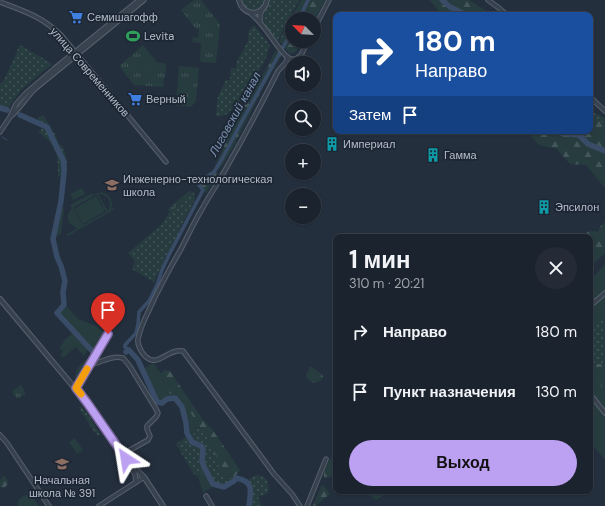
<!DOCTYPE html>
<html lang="ru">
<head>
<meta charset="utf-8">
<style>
	:root { --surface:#1b232e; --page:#242b36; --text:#f1f3f6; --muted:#a0a4aa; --line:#39404a; --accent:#bca0f2 }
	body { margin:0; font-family:"DM Sans",sans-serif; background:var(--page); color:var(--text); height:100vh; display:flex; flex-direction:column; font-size:15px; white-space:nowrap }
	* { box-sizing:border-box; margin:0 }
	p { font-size:13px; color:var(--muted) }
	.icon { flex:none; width:22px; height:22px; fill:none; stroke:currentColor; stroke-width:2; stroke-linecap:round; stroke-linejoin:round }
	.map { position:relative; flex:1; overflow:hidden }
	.side { position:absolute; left:333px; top:234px; width:260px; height:260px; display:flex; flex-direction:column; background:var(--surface); border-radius:8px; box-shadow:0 1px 3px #0004,0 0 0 1px var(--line) }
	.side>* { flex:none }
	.guide { position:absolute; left:333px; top:12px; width:260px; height:122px; border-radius:8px; box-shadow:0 1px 3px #0004,0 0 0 1px var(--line); background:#1a4fa0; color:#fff; overflow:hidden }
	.needle { width:26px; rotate:294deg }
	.buttons { position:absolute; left:285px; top:12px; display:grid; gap:8px }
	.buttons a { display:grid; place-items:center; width:36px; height:36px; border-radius:50%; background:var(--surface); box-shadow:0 1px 3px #0004,0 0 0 1px var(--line); font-size:20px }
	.pin { position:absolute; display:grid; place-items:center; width:34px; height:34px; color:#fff; margin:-41px -17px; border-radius:50% 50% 50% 0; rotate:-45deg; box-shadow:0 0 4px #0007 }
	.pin .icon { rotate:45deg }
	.me { position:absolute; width:44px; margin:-22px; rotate:327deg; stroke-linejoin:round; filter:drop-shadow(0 0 3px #0008) }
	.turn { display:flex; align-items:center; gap:14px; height:84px; padding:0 16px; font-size:18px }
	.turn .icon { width:52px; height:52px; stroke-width:2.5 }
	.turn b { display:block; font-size:28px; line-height:34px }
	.then { display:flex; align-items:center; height:38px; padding:0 16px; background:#0003; gap:8px; font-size:15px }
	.round { display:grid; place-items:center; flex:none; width:42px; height:42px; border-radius:21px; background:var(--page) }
	.overview { display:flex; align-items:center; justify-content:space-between; height:68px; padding:0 16px }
	h1 { font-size:24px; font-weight:700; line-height:30px }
	.action { display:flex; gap:8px; margin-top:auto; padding:8px 16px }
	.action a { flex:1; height:46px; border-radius:24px; background:var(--accent); color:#111; font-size:16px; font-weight:700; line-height:46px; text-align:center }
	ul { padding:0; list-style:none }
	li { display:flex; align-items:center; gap:12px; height:60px; padding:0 16px }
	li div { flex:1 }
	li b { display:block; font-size:15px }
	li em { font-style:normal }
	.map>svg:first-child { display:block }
	.grass { fill:url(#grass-dots) }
	.forest { fill:url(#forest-firs) }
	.wetland { fill:url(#wetland-marsh) }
	.cemetery { fill:url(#cemetery-stones) }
	.park { fill:url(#park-tufts) }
	.garden { fill:#263c3f; fill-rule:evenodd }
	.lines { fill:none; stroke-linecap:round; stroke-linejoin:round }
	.stream { stroke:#394c67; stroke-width:1 }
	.canal { stroke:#394c67; stroke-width:3.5 }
	.river { stroke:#394c67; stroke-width:5.5 }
	.minor-casing { stroke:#565f6c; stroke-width:5.5 }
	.tertiary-casing { stroke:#565f6c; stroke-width:6 }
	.minor { stroke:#38414e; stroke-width:3.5 }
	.tertiary { stroke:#38414e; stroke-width:4 }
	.route-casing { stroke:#7a689d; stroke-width:10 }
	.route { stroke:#bca0f2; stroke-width:7 }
	.slow { stroke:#f59e0b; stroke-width:7 }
	.labels { text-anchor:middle; stroke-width:3.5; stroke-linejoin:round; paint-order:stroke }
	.poi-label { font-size:11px; fill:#b4bcc9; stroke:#1d2633; text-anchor:start }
	.street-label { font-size:11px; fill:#b4bcc9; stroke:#1d2633 }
	.water-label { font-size:12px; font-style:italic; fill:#7c92b1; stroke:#1d2633 }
</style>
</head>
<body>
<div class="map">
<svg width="605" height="506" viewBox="0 0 605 506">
	<defs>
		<pattern id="grass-dots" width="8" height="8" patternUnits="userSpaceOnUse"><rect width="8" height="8" fill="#263c3f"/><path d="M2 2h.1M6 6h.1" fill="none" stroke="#435659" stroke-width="1.8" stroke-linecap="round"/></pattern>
		<pattern id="forest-firs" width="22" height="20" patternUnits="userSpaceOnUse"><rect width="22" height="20" fill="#263c3f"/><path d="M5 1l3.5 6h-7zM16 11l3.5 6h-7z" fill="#435659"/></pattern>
		<pattern id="wetland-marsh" width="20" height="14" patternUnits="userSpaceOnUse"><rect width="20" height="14" fill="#263c3f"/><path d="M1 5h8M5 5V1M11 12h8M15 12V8" fill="none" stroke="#435659"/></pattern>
		<pattern id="cemetery-stones" width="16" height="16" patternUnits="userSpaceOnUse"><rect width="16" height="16" fill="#263c3f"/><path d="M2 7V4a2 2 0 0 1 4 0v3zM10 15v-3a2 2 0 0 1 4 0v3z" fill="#435659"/></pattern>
		<pattern id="park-tufts" width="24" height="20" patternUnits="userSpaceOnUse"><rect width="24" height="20" fill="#263c3f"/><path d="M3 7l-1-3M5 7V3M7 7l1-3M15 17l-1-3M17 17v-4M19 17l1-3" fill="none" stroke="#435659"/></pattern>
	</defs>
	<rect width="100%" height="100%" fill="#242f3e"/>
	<g class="grass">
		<path d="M241,0H265C260,15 247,14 241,0Z"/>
		<path d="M270,0H299L277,42C271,34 260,25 264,14C265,9 269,6 270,0Z"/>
		<polygon points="254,25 270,45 266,58 245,96 227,114 218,117 216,116 218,96 226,80 230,80 231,68 236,68 237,61 248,41 249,30"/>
		<polygon points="20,45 39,56 52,64 22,89 8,108 0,105 0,84 3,82"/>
		<path d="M590,112C596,112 600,115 605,119V124C600,121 596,119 590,119Z"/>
		<path d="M43,115L55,134L59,144L63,147L67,160V169L66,173L58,177C58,162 59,152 48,140C45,137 41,135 38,132L42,129L38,120L39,117Z"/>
		<polygon points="194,192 195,199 190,210 183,222 177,237 167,255 154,282 132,269 135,261 128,253 162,224 170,211 174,209 183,199 190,193"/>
		<polygon points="605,316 605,364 594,364 590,354 590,318"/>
		<path d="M79,407H81C89,413 94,425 100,434L98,436C93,431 90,425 86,419C84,415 80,412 79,407Z"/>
		<path d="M202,427L207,433L208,444L217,457L228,478L233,477L234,479C228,484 223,485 215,484C211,478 205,470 204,463C203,458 207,452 204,447C202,443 196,442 192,440L191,437L198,428Z"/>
		<path d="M186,435H187C192,443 188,442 199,445L202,450C202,458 201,465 205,472L198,477L193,473L176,444L186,437Z"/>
		<path d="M256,475C258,475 260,475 262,476C267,478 272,489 267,493C265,495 260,496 258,497L262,506H250L252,489L249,482V479Z"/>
	</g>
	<g class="forest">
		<path d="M301,0H325L314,21V19H292V41H303C299,46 297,55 289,53L279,41Z"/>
		<polygon points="429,0 469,0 492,15 442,15"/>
		<path d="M275,51H278L281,55L280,58L260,93L255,104L236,141L234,146L221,167L219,169L215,165C221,156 224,146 228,136C240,111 255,86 270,63L272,57Z"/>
		<polygon points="590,119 596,119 605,124 605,188 586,165 570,164 557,149 539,145 526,131 590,131"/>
		<polygon points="213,170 218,173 206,193 200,187 199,182"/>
		<path d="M605,222V253L590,267V237H579C584,233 591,229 598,232L600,227Z"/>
		<path d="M89,358L90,359L78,379L76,380C73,370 81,363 89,358Z"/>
		<polygon points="596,364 605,364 605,402 590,368"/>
		<path d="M310,367H312L322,374L323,378C317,385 309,384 306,375Z"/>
		<path d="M164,370L170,371L203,420L212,429L240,470C234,481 223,479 219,468C218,465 218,461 217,458C216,454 212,451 210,448C207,443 208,440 207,435C206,432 204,430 202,427H196L182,402L178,396L168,393L166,390L161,374Z"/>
		<path d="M335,454L336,455V476L329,477L324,478C323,470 329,459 335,454Z"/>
		<polygon points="2,476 4,476 7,479 8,484 4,488 0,487 0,482"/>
		<polygon points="323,485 330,494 315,506 313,506 321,486"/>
	</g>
	<polygon class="wetland" points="189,191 191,191 191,192 183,199 174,209 170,211 168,210 171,206"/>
	<polygon class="cemetery" points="364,491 395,491 390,494 385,494 376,500"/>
	<g class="park">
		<polygon points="194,0 201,0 220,24 216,62 215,63 201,62 200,60 201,43 192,42 193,37 198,38 199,29 196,29 181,10"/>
		<polygon points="143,45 157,62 165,63 166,65 165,78 164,78 163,87 134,85 119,66"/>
		<polygon points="179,66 199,68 196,101 191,107 176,105"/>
		<polygon points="21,385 26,394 17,399 12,391"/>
		<polygon points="83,476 88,483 81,487 76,481"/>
	</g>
	<g class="garden">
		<polygon points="147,59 156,70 149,76 140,65"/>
		<polygon points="82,188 85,194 73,200 70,194"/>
		<path d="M102,192C110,195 114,201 111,209L115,208V209L68,236L67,234L78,228C68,225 64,217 72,208L70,205L92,193L93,195L97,193ZM98,194C108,194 113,202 108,211ZM95,195H97L106,212L83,225L73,208Z"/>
		<polygon points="96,196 105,211 83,224 74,209"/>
		<polygon points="60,208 64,208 61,234 54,237"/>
		<polygon points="605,264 605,318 593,325 590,321 590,281"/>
		<polygon points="65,304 78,319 96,326 104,332 94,350 58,313"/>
		<polygon points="74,332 89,347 84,356 76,347 63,358 60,355 63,352 59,347 64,342 63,341"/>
		<polygon points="590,356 605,397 605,460 590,442"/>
		<polygon points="153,363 161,373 164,385 168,393 178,396 188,408 194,418 196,427 198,428 191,437 189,422 184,407 177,398 172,396 160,400 157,399 155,395 143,369"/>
		<polygon points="75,438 83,450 77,454 69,442"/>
		<polygon points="205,472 214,486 203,493 198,477"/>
		<path d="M29,492L39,506H18C17,499 22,495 28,495L27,493Z"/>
	</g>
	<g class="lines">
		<polyline class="stream" points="2,137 7,140"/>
		<g class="canal">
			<polyline points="299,19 308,0"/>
			<polyline points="129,350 125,347 125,345 136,333 138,324 139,312 149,301 157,285 162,270 169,255 203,190 199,185 202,180 214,172 222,159 242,121 292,31"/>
		</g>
		<g class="river">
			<polyline points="442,0 450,7 466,15"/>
			<polyline points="0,108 7,110"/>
			<polyline points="20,115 47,127 58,150 63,160 64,166 64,172 61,201 53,239 57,257 61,266 65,281 63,292 64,305 57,313 93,352"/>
			<polyline points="558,131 561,133 579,135 588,144 605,151"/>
			<path d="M126,352L129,350L138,360L157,402L162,403L167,399L175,398L182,407L186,423L187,433L192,442L201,446L203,449L202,461L204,467L213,484L224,487L234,481L236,478C254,481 251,491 249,506"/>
		</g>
		<defs>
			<g id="minor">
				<polyline points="488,0 499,8 507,15"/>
				<path d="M0,2C24,11 41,16 61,35L166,162"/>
				<path d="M249,12C266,25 274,45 289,59H296L301,55L308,41"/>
				<polyline points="260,22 260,15 262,10"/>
				<polyline points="314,29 329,0"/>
				<path d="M288,57L286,62L278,71C261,105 243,139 224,172C217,185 209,196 202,209C194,222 188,236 181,249C170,268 159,288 150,308C145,318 140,328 138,339C137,344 141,352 145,356C158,369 167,348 183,351L274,474L292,494L300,506"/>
				<polyline points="590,97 605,111"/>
				<path d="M11,116C19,110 27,96 36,88L144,0"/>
				<polyline points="0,132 10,117 16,104 26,93 54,69 139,0"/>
				<polyline points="590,306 605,293"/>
				<path d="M89,365C101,363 110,355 123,358L129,365L156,409L158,413L156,417L147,426V429L150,436L148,440L123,454"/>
				<polyline points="76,388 108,333"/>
				<polyline points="590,394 605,413"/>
				<polyline points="0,435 7,443 49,506"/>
				<polyline points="128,463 135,474 136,482"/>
				<polyline points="206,496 212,506"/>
				<polyline points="99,506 144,477"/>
				<polyline points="307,506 326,459"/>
			</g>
			<g id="tertiary">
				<path d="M239,0C243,17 264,17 267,0"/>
				<polyline points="0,299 88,404 126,459 144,477 163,506"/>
			</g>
		</defs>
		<use href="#minor" class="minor-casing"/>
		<use href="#tertiary" class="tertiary-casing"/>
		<use href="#minor" class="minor"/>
		<use href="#tertiary" class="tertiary"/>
	</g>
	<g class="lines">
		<defs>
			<polyline id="route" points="108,334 76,388 88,404 126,459"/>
		</defs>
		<use href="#route" class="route-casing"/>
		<use href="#route" class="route"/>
		<polyline class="slow" points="81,394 76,388 87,369"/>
	</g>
	<defs>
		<symbol id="supermarket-bare" viewBox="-9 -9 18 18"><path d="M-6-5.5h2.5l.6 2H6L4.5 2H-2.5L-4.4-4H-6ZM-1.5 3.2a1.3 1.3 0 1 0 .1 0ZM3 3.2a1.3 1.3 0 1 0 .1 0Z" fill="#3f7fe0" stroke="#1d2633" stroke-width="2.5" paint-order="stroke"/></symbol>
		<symbol id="stadium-bare" viewBox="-9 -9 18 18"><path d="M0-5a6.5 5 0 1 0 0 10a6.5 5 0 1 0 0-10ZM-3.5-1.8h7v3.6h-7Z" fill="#2e9e5b" stroke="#1d2633" stroke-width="2.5" paint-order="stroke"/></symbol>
		<symbol id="building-bare" viewBox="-9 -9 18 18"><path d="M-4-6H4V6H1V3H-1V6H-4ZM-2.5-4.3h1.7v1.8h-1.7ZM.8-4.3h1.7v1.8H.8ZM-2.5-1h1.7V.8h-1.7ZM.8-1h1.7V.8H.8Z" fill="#0f9aa8" stroke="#1d2633" stroke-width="2.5" paint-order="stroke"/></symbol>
		<symbol id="school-bare" viewBox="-9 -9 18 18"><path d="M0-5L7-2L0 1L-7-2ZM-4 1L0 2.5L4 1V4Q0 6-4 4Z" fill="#8d6e63" stroke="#1d2633" stroke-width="2.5" paint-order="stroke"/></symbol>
	</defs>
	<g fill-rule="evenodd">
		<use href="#supermarket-bare" x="66" y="7" width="20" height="20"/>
		<use href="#stadium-bare" x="123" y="26" width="20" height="20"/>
		<use href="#supermarket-bare" x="125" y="89" width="20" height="20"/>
		<use href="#building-bare" x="322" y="134" width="20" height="20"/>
		<use href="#building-bare" x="423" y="145" width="20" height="20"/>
		<use href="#school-bare" x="102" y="175" width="20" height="20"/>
		<use href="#building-bare" x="534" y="197" width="20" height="20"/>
		<use href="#school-bare" x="52" y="454" width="20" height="20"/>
	</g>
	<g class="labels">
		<g class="poi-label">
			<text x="87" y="21">Семишагофф</text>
			<text x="144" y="40">Levita</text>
			<text x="146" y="103">Верный</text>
			<text x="343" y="148">Империал</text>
			<text x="444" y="159">Гамма</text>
			<text x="123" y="183">Инженерно-технологическая<tspan x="123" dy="13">школа</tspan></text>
			<text x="555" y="211">Эпсилон</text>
			<text x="62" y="484" text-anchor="middle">Начальная<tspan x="62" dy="13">школа № 391</tspan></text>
		</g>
		<g class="street-label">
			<text transform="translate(90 72) rotate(49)" y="4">улица Современников</text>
		</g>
		<g class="water-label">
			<text transform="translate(235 114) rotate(-61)" y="4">Лиговский канал</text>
		</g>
	</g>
</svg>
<div class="buttons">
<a><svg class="needle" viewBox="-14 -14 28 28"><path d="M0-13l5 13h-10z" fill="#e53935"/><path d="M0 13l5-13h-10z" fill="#a0a4aa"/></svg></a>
<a><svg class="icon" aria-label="sound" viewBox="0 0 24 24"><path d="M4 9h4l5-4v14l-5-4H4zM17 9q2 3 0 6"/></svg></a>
<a><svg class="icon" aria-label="search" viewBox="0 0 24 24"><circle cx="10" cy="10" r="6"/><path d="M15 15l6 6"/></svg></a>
<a>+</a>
<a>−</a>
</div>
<div class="pin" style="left:108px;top:334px;background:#d93025"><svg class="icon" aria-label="arrive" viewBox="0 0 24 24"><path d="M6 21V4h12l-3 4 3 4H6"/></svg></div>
<svg class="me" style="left:126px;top:459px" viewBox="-20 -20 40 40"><path d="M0-17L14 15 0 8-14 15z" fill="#bca0f2" stroke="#fff" stroke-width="4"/></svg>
<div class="guide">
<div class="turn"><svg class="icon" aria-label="right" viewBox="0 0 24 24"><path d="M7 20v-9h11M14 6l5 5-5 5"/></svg><div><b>180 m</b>Направо</div></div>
<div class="then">Затем<svg class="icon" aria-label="arrive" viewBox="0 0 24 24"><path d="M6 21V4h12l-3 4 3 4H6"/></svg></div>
</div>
<section class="side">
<div class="overview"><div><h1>1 мин</h1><p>310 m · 20:21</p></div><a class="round"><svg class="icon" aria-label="close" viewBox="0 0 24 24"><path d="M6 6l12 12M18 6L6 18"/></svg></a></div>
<ul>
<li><svg class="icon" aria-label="right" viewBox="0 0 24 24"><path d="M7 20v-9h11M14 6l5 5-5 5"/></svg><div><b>Направо</b></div><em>180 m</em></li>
<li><svg class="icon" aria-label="arrive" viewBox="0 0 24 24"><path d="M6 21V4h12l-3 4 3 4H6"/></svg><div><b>Пункт назначения</b></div><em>130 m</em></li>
</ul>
<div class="action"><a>Выход</a></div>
</section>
</div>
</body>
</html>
